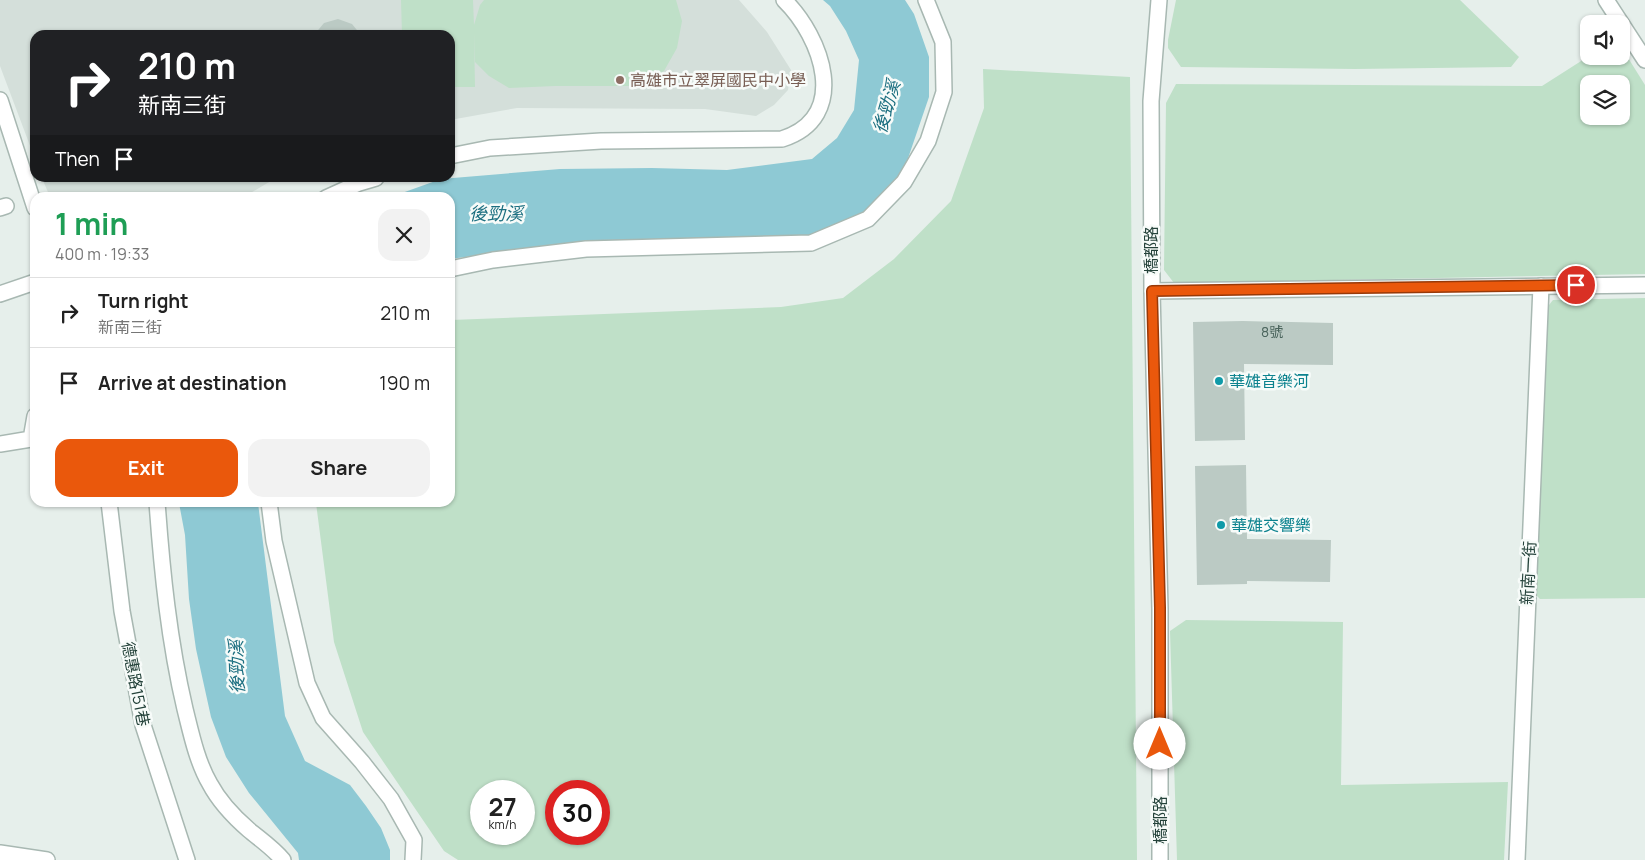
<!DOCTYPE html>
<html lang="en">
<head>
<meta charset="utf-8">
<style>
	:root { --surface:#fff; --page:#f2f2f2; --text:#222; --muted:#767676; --line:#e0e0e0; --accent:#ea580c }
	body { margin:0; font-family:Manrope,"Noto Sans TC",sans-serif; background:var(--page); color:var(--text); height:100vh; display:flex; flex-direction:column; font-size:19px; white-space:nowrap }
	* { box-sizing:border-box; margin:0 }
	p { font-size:16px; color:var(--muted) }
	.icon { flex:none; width:28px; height:28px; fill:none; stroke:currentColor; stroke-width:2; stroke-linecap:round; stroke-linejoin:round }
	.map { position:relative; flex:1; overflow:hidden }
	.sheet { position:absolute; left:30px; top:192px; width:425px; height:315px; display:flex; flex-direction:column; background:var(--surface); border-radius:15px; box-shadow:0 1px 4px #0004 }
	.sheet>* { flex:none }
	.top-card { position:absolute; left:30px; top:30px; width:425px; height:152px; border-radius:15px; box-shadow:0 1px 4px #0004; background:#202124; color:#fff; overflow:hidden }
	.tools { position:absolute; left:1580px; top:15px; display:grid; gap:10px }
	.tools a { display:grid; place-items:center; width:50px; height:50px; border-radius:10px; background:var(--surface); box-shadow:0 1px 4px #0004; font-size:25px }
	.speed { position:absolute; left:470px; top:780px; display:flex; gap:10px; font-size:25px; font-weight:700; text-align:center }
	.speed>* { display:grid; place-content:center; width:65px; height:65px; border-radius:50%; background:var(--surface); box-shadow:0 1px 4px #0004; line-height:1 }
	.speed small { font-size:12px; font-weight:400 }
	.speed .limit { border:8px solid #d22; background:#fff; color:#111 }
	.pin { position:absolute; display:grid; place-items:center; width:42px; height:42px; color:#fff; margin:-21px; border:2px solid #fff; border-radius:50%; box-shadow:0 1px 5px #0007 }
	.me { position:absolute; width:55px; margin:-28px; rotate:0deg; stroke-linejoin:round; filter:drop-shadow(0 0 4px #0008) }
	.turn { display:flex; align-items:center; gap:18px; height:105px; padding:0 25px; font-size:22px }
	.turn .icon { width:65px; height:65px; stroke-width:2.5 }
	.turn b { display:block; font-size:35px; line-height:42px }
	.then { display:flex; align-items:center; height:48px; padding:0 25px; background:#0003; gap:10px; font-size:19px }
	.round { display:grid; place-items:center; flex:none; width:52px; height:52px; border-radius:15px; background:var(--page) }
	.headline { display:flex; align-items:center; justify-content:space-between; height:85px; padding:0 25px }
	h1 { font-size:30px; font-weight:700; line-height:38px; color:#1e9e55 }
	.action { display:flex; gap:10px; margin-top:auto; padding:10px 25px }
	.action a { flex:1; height:58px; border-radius:15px; background:var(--accent); color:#fff; font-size:20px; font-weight:700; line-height:58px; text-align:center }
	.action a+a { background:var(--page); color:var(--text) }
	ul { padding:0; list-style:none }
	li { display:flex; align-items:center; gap:15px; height:70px; padding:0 25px; border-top:1px solid var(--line) }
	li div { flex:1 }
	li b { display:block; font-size:19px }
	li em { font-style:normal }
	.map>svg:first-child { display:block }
	.built { fill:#d4dfda }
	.green { fill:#bfe0c8; fill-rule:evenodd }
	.water { fill:#8ec9d4 }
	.building { fill:#bbcac4 }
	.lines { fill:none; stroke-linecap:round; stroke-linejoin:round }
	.minor-casing { stroke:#a8b8b2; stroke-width:18 }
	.tertiary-casing { stroke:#a8b8b2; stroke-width:18 }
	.minor { stroke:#fff; stroke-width:15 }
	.tertiary { stroke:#fff; stroke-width:15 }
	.route-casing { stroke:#983908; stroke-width:12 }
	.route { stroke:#ea580c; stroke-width:9 }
	.education-dot { fill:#8d6e63; stroke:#f7fbf9; stroke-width:2 }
	.culture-dot { fill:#0f9aa8; stroke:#f7fbf9; stroke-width:2 }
	.labels { text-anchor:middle; stroke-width:5; stroke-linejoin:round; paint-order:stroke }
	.number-label { font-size:14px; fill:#4a645c }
	.education-label { font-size:16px; fill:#785e54; stroke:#f7fbf9; text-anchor:start }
	.street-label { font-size:16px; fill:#24423a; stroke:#f7fbf9 }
	.culture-label { font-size:16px; fill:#0d838f; stroke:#f7fbf9; text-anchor:start }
	.water-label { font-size:18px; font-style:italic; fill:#1c6f80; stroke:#f7fbf9 }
</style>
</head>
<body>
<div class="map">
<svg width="1645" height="860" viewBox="0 0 1645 860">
	<rect width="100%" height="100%" fill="#e6efeb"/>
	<g class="built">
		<polygon points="0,0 739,0 767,32 791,70 788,90 774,105 756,116 705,109 517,108 450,120 450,35 35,35 35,159 0,66"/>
		<polygon points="42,178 276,178 242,198 50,197"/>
	</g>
	<g class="green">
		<polygon points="401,0 473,0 474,25 480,5 484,0 676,0 682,21 677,48 664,71 639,86 555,86 509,88 489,76 475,62 474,33 475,87 450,87 450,35 402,35"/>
		<polygon points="1176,0 1460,0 1519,57 1511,67 1355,69 1181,67 1168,48 1168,40"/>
		<path d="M1621,52L1625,53L1645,85V274L1174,283L1164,270L1166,103L1176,84L1542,86L1589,56H1621ZM1589,84H1621V116H1589Z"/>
		<path d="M983,69L1130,77L1137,860H458L444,851L363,732L334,642L316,503L450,502L451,320L781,307L843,298L894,259L951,201L984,108ZM524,791V834H481V791ZM599,791V834H556V791Z"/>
		<polygon points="1645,298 1645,598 1540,599 1534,593 1545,310 1553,300"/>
		<polygon points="1186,620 1343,622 1341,785 1508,782 1504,860 1177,860 1170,631"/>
	</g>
	<g class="water">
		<polygon points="823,0 905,0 914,14 929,57 929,97 904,170 857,219 802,239 550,246 450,259 450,198 388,198 441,179 560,169 652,168 727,170 812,159 837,138 854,110 859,60 846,31 830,6"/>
		<polygon points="179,503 258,503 285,716 305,761 350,785 366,806 381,828 390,850 390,860 299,860 298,853 249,793 226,757 211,717 196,649 189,599 185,535"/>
	</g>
	<g class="building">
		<polygon points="338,19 352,24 361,35 314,35 324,23"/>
		<polygon points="1243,321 1333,323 1333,365 1244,364 1245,440 1195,441 1193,322"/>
		<polygon points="1246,465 1247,539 1331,540 1330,582 1247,581 1247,584 1197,585 1195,466"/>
	</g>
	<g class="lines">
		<defs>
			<g id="minor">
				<polyline points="1159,0 1151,101 1152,291 1160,609 1160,860"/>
				<polyline points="0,100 35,208"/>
				<path d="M450,156L490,148L601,141L782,139C851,117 822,37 784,0"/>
				<polyline points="326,198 359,183 376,178"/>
				<polyline points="0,208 6,206"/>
				<polyline points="450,269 493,260 586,249 811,243 868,219 904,182 928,141 944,92 943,42 926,0"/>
				<polyline points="1152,291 1645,285"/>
				<polyline points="0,294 35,282"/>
				<polyline points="0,444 31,439 35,416"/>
				<polyline points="109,502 122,611 143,725 187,860"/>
				<path d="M157,502C162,572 169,641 185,709C191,733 197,762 210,784C219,801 234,817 249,830C261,840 273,848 283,860"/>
				<polyline points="269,502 274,541 307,683 323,718 362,762 391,799 414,840 413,860"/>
				<polyline points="1517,860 1541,286"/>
			</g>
			<g id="tertiary">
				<polyline points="1606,0 1645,60"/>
				<polyline points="0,853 47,860"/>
			</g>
		</defs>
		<use href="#minor" class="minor-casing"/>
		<use href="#tertiary" class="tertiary-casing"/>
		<use href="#minor" class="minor"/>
		<use href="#tertiary" class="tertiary"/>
	</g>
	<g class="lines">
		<defs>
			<polyline id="route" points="1160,744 1160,608 1152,291 1576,285"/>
		</defs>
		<use href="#route" class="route-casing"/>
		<use href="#route" class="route"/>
	</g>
	<circle class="education-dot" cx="620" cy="80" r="5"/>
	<g class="culture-dot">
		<circle cx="1219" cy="381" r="5"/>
		<circle cx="1221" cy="525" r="5"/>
	</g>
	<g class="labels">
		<g class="number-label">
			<text x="1272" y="337">8號</text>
		</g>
		<g class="education-label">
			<text x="630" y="86">高雄市立翠屏國民中小學</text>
		</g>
		<g class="street-label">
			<text transform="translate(1151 250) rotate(-90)" y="6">橋都路</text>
			<text transform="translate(1528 573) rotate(-87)" y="6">新南一街</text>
			<text transform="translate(136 684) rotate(79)" y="6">德惠路151巷</text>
			<text transform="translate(1160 820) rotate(-90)" y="6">橋都路</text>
		</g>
		<g class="culture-label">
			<text x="1229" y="387">華雄音樂河</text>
			<text x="1231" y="531">華雄交響樂</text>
		</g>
		<g class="water-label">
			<text transform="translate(887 107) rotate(-74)" y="6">後勁溪</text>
			<text x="496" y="220">後勁溪</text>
			<text transform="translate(237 667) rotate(-92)" y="6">後勁溪</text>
		</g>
	</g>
</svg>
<div class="tools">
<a><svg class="icon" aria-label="sound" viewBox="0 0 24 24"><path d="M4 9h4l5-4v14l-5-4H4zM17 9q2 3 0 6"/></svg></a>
<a><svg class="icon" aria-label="layers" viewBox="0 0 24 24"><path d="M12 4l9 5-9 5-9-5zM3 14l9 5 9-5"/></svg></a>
</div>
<div class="speed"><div>27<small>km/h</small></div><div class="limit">30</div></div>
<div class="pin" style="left:1576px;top:285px;background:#d93025"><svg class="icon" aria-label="arrive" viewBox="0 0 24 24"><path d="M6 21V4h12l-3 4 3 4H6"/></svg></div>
<svg class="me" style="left:1160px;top:744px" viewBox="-20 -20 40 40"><circle r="19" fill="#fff"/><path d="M0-13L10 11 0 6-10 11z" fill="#ea580c"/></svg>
<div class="top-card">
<div class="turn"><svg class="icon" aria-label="right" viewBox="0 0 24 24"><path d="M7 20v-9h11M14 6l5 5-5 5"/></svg><div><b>210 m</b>新南三街</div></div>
<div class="then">Then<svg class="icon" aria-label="arrive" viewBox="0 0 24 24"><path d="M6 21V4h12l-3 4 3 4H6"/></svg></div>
</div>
<section class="sheet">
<div class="headline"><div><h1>1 min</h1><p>400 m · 19:33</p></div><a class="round"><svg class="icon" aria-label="close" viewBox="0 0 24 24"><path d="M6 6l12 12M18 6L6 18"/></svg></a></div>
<ul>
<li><svg class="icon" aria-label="right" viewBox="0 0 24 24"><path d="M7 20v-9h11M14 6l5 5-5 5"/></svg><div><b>Turn right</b><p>新南三街</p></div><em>210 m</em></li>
<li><svg class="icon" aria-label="arrive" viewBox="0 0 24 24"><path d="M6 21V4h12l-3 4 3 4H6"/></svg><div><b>Arrive at destination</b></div><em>190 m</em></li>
</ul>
<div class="action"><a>Exit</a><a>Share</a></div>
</section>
</div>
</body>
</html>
